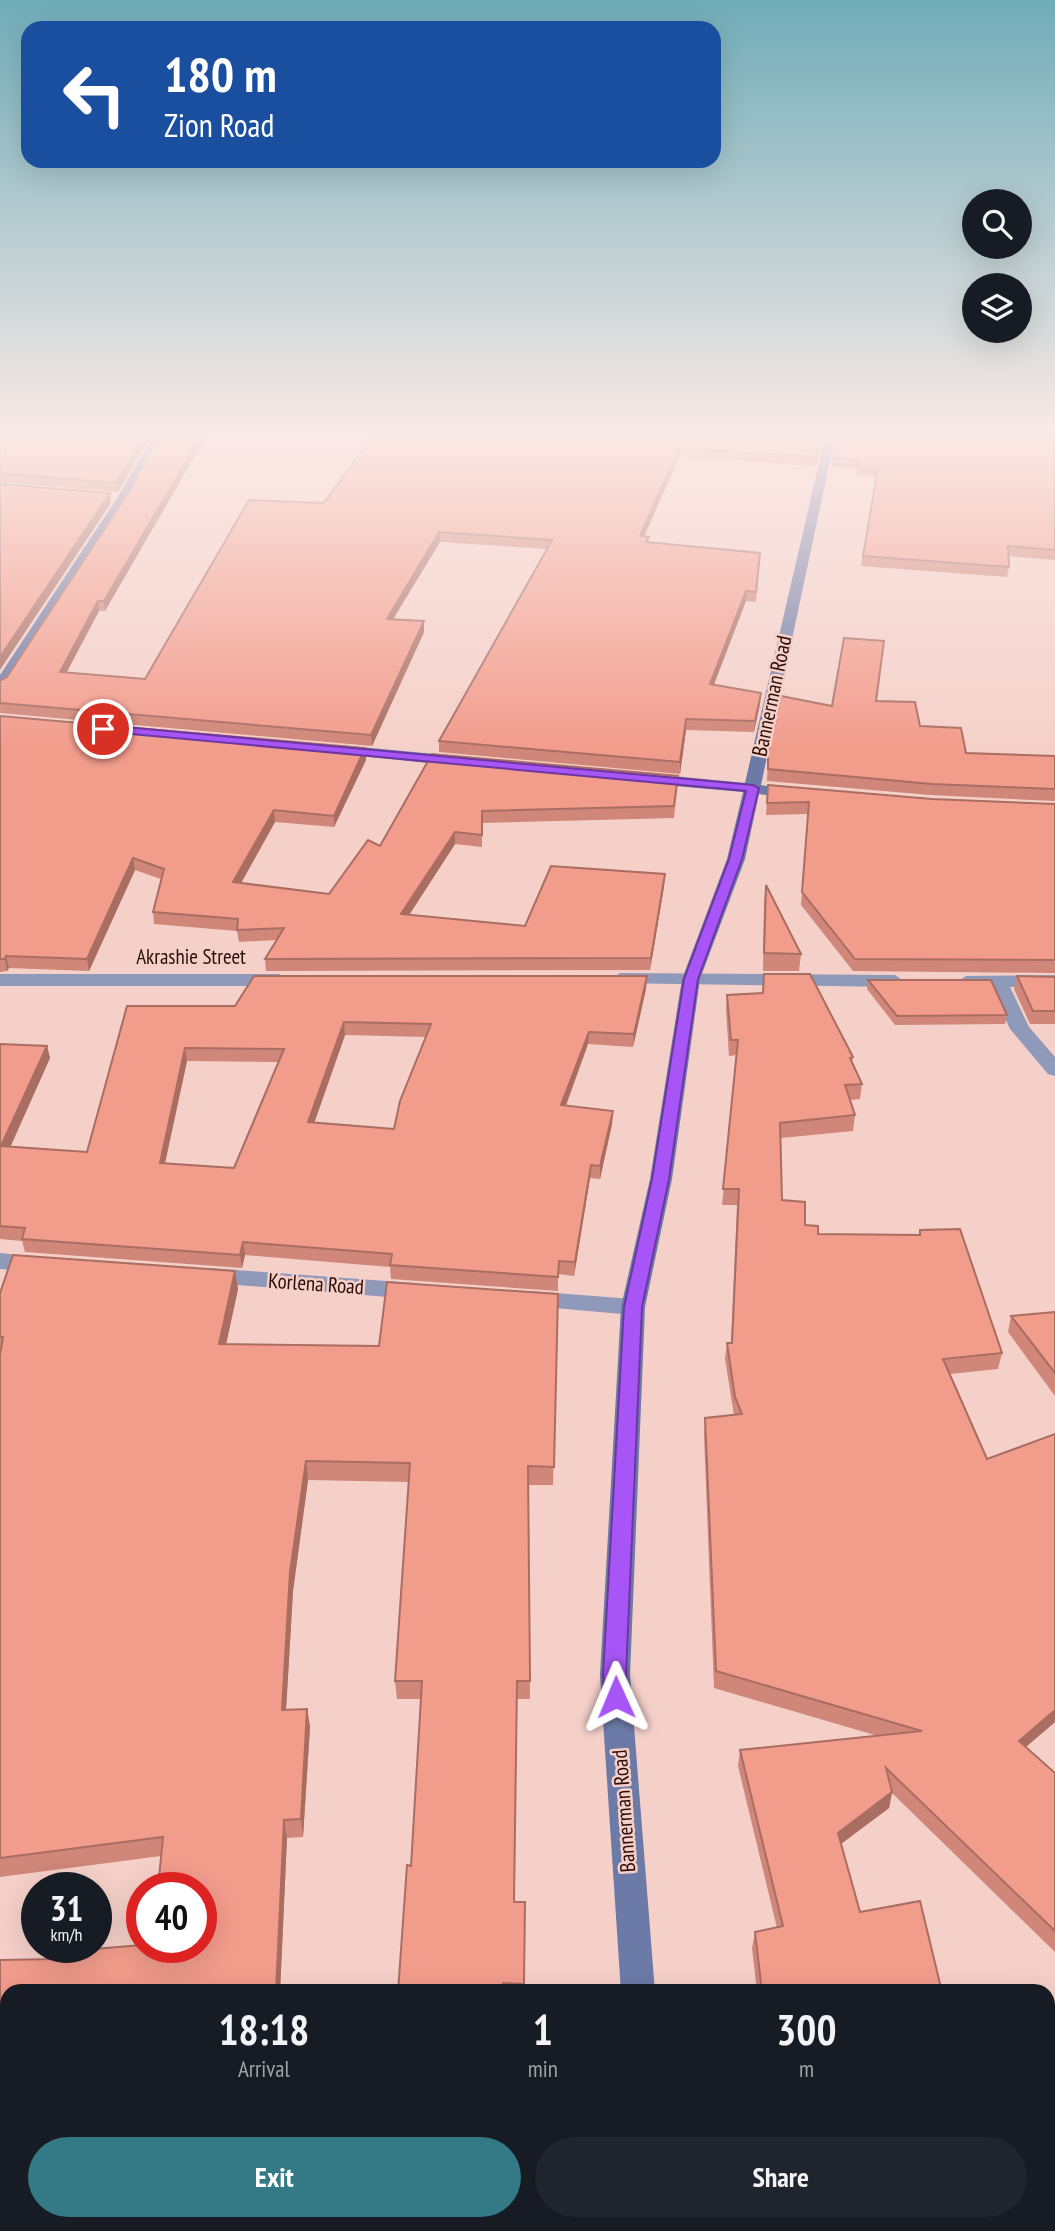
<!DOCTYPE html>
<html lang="en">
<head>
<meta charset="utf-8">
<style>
	:root { --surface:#171b24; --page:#20242c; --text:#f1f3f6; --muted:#9ea1a6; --accent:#337986 }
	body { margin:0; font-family:"PT Sans Narrow",sans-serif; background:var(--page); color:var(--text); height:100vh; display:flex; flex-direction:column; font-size:26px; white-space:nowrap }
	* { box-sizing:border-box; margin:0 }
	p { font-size:23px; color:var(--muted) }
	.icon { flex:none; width:38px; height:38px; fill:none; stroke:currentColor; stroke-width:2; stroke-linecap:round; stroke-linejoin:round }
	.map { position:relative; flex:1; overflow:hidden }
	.side { position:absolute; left:0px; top:1984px; width:1055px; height:247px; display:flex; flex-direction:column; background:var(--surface); border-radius:21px 21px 0 0; box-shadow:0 7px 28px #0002 }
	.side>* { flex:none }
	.hud { position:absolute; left:21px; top:21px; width:700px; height:147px; border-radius:21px; box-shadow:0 7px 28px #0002; background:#1a4fa0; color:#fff; overflow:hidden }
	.fabs { position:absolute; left:962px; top:189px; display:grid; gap:14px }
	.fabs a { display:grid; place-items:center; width:70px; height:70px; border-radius:50%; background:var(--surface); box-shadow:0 7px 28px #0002; font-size:35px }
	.speed { position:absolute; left:21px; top:1872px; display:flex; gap:14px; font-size:35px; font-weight:700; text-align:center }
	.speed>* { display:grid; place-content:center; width:91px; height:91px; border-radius:50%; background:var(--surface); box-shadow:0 7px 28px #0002; line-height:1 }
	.speed small { font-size:18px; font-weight:400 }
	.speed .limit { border:10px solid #d22; background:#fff; color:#111 }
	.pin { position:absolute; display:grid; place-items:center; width:60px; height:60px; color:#fff; margin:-30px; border:4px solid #fff; border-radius:50%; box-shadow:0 2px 7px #0007 }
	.me { position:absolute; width:77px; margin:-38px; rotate:359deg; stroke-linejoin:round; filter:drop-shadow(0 0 5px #0008) }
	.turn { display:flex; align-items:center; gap:24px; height:147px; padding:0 28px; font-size:32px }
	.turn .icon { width:91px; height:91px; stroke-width:2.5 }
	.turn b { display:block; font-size:49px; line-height:60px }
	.eta { display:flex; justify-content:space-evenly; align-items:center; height:119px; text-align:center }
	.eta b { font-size:42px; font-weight:600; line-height:49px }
	.action { display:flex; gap:14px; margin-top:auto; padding:14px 28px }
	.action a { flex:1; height:80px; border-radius:42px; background:var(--accent); color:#fff; font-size:28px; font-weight:600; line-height:80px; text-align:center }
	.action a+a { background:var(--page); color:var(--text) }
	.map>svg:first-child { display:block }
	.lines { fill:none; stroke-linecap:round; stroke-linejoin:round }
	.street { fill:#8f99b9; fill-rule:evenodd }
	.secondary { fill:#6c7aa7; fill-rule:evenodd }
	.wall { fill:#d08678; fill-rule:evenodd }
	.shaded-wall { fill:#a96d62 }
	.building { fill:#f29c8c; stroke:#a96d62; stroke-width:2; fill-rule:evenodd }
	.route { fill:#a855f7; stroke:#6d37a1; stroke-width:2 }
	.labels { text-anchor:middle; stroke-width:5; stroke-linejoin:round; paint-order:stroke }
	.street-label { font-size:21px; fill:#2b0c07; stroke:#f5d0c9 }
</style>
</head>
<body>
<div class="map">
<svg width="1055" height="2231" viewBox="0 0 1055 2231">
	<rect width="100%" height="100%" fill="#f5d0c9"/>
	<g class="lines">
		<g class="street">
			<polygon points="620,973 895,975 904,981 895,987 613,983 611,979"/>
			<polygon points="0,974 279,974 288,980 279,986 0,986"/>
			<polygon points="1055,975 1055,987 1010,987 1029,1027 1055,1057 1055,1076 1048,1074 1010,1029 991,987 966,988 957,982 966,976"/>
			<polygon points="0,1253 48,1258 52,1264 48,1270 40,1272 0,1269"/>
			<polygon points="208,1268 413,1283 421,1285 425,1291 421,1297 413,1299 200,1282 196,1276 200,1270"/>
			<polygon points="529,1291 633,1299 641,1301 645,1307 641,1313 633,1315 521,1305 517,1299 521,1293"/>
			<polygon points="7,2106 7,2142 0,2143 0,2107"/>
		</g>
		<g class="secondary">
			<polygon points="153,437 164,437 129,498 7,686 0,690 0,675 117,498"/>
			<polygon points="825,437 835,437 761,785 773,787 775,790 767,795 759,794 745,859 700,979 672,1179 645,1307 630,1675 655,1992 621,1992 600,1675 621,1307 650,1179 682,979 727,859 743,792 652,784 644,779 652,774 745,783"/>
			<polygon points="339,745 456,756 464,761 456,766 334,753 331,750 334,747"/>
			<polygon points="646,2224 684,2224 685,2231 647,2231"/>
		</g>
	</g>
	<g class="wall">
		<polygon points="0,437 150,437 118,492 0,482"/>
		<polygon points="372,437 822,437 816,466 679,457 644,536 649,537 648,543 760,553 756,602 746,601 713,684 760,704 754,732 686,730 680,774 439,752 439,741 547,549 440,542 393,619 424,621 424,632 372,746 0,713 0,680 7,677 130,490 105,611 99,611 67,672 145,679 324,503"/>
		<polygon points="1055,437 1055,560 1008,556 1009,567 1007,577 861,566 876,476 857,475 858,469 831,467 832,458"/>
		<polygon points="876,701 966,753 1055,756 1055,801 930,795 767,781 768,754 832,706"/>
		<polygon points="0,716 365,748 366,760 334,827 275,822 241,883 329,894 380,846 432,754 678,776 674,818 482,823 482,847 455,844 409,915 525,926 664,886 650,970 266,971 265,959 277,940 239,942 237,931 154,924 153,912 161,879 135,870 89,971 9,968 7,971 0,972"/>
		<polygon points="768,785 932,799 1055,804 1055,973 853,971 801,905 808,814 766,815"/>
		<polygon points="766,885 801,954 799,971 763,971 764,902"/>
		<polygon points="764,974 853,1057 852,1062 862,1084 860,1099 850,1100 855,1115 853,1131 781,1138 782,1200 805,1225 818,1234 919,1235 920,1230 1002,1353 998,1369 950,1374 987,1459 1055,1434 1055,1722 1026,1747 1055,1773 1055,1952 892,1793 889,1808 841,1844 860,1912 942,1992 757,1992 752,1948 755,1932 777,1928 738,1766 740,1750 878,1736 714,1688 704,1435 705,1418 734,1415 725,1359 727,1343 731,1343 737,1205 722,1205 737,1055 729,1056 726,1010 727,995 762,993"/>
		<path d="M647,976L646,989L633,1047L588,1044L566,1106L613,1111L612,1124L600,1179L590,1178L574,1276L558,1274V1291L391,1279L390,1267L245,1255L242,1268L25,1252L22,1241L0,1239V1044L47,1046L50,1058L10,1146L87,1152L127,1006H235ZM345,1035L426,1037L394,1129L314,1123ZM187,1061L278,1062L234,1168L165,1164Z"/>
		<polygon points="1017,976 1055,977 1055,1024 1030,1024 1014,989"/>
		<polygon points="868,980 1007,1015 1005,1024 895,1025 867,989"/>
		<polygon points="235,1271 238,1289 226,1344 379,1346 558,1294 553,1485 528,1485 530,1699 517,1699 514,1902 525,1902 524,1992 398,1992 411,1866 421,1699 397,1699 395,1681 409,1482 308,1480 293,1591 286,1709 307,1709 310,1727 303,1837 287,1838 280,1992 7,1992 7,2071 0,2071 0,1960 56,1959 201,1948 161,1856 0,1877 0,1293"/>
		<polygon points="1055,1312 1055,1396 1008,1332 1011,1316"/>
		<polygon points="785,2224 1048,2224 1055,2231 786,2231"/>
	</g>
	<g class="shaded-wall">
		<polygon points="144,437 150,437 118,492 116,483"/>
		<polygon points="200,437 206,437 105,611 104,601"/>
		<polygon points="821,437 822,437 816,466 816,457"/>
		<polygon points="679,448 679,457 640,546 640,536"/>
		<polygon points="110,493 111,503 0,670 0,657"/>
		<polygon points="439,532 440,542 387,629 387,619"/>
		<polygon points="746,591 746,601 710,695 710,684"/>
		<polygon points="98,601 99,611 61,682 60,672"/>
		<polygon points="424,621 424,632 372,746 371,735"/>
		<polygon points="761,693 760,704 754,732 755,721"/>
		<polygon points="686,719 686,730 680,774 680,762"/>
		<polygon points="365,748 366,760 334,827 334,816"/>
		<polygon points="274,810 275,822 235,894 233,882"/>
		<polygon points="455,832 455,844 402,926 401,914"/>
		<polygon points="133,858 135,870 89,971 87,959"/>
		<polygon points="665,874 664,886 650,970 651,958"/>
		<polygon points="6,956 9,968 7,971 5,959"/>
		<polygon points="647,976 646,989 633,1047 634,1034"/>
		<polygon points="344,1022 345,1035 310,1135 308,1122"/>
		<polygon points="589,1032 588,1044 561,1118 561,1105"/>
		<polygon points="47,1046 50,1058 5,1159 1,1146"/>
		<polygon points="185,1048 187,1061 162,1176 160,1163"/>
		<polygon points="613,1111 612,1124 600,1179 600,1166"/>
		<polygon points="591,1165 590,1178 574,1276 575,1262"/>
		<polygon points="243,1242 245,1255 242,1268 240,1255"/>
		<polygon points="235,1271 238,1289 222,1363 219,1344"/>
		<polygon points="306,1461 308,1480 293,1591 285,1728 282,1710 290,1572"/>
		<polygon points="307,1709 310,1727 303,1837 301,1819"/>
		<polygon points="1055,1710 1055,1722 1014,1757 1019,1741"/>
		<polygon points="892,1792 889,1808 834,1849 838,1833"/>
		<polygon points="284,1820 287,1838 280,1992 276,1992"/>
	</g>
	<g class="building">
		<polygon points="0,437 144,437 116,483 0,473"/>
		<polygon points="159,437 200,437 104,601 98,601 60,672 145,679 249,500 324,503 372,437 821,437 816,457 679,448 640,536 649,537 646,542 760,553 756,592 746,591 710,684 761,693 755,721 686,719 680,762 439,741 552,540 439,532 387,619 424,621 371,735 0,703 0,681 7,677 130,490"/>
		<polygon points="837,437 1055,437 1055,550 1008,546 1009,567 863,556 878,468 858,466 859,460 832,458"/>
		<polygon points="0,484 110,493 0,657"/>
		<polygon points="844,638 884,641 876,701 915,702 920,726 961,728 966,753 1055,756 1055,789 932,784 768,769 768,754 781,696 832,706"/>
		<polygon points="0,716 365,748 334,816 274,810 233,882 329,894 368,840 380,846 432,754 678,776 674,806 482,811 482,835 455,832 401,914 525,926 551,866 665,874 651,958 265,959 284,928 237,930 238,919 153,912 164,869 133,858 87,959 6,956 5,959 0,959"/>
		<polygon points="768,785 932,799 1055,804 1055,960 855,959 802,892 809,802 767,803"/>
		<polygon points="766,885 801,954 764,953"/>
		<polygon points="764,974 810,974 853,1057 850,1058 862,1084 845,1085 855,1115 780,1123 782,1200 805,1202 805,1225 818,1226 818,1234 920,1235 920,1230 960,1229 1002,1353 943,1359 987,1459 1055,1434 1055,1710 1019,1741 1055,1773 1055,1931 886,1768 892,1792 838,1833 860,1912 920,1901 942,1992 762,1992 755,1932 783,1926 740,1750 922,1731 716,1671 705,1418 742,1414 735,1397 727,1343 732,1343 739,1189 723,1189 738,1040 731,1040 727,995 763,993"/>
		<path d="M254,976H647L634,1034L589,1032L561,1105L613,1111L600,1166L591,1165L575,1262L559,1261L558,1277L390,1265L392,1254L243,1242L240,1255L22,1239L25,1228L0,1226V1044L47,1046L1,1146L87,1152L127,1006H235ZM344,1022L431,1024L400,1101L394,1129L308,1122ZM185,1048L284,1049L234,1168L160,1163Z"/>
		<polygon points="1017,976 1055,977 1055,1011 1033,1011"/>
		<polygon points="868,980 991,980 1007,1015 897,1016"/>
		<polygon points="13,1255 235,1271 219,1344 379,1346 387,1282 558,1294 554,1467 528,1466 530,1681 517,1681 514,1902 525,1902 524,1984 503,1983 503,1992 398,1992 407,1865 411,1866 422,1681 395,1681 410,1463 306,1461 290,1572 282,1710 307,1709 301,1819 284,1820 276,1992 7,1992 7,2054 0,2054 0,1960 56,1959 57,1952 142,1945 142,1948 201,1948 201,1888 158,1888 163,1837 0,1858 0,1355 3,1337 0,1337 0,1293"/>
		<polygon points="1055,1312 1055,1373 1011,1316"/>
		<polygon points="1055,2211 1055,2231 791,2231 790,2224 1048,2224 1048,2212"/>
		<polygon points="139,2224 582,2224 583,2231 139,2231"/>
	</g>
	<linearGradient id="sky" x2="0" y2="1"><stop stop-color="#70acb8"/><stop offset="0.58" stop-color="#faeae7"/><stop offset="1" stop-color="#faeae7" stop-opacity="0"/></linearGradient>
	<rect width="1055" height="750" fill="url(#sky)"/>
	<polygon class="route" points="103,725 753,785 759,788 742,859 698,979 669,1179 642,1307 626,1675 627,1697 624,1704 616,1707 608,1704 605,1697 603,1675 624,1307 652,1179 684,979 729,859 746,791 99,731 97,729"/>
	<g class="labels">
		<g class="street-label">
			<text transform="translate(772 696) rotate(-78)" y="7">Bannerman Road</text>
			<text x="191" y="964">Akrashie Street</text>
			<text transform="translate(316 1284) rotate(4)" y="7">Korlena Road</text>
			<text transform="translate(624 1811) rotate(-94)" y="7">Bannerman Road</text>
		</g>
	</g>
</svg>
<div class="fabs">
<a><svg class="icon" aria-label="search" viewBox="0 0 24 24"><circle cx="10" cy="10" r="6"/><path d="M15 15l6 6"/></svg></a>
<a><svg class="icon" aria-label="layers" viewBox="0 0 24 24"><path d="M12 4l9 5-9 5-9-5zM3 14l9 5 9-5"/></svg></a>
</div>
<div class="speed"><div>31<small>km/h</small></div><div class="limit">40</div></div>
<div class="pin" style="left:103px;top:729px;background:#d93025"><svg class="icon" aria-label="arrive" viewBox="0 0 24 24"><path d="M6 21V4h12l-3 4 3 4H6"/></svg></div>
<svg class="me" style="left:616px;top:1697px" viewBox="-20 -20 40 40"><path d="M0-17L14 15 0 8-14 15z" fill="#a855f7" stroke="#fff" stroke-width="4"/></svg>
<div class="hud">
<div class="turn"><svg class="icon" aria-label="left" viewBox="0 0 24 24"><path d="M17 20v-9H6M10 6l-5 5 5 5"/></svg><div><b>180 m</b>Zion Road</div></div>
</div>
<section class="side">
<div class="eta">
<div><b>18:18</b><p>Arrival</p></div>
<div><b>1</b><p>min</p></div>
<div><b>300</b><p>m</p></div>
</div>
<div class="action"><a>Exit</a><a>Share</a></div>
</section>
</div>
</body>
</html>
